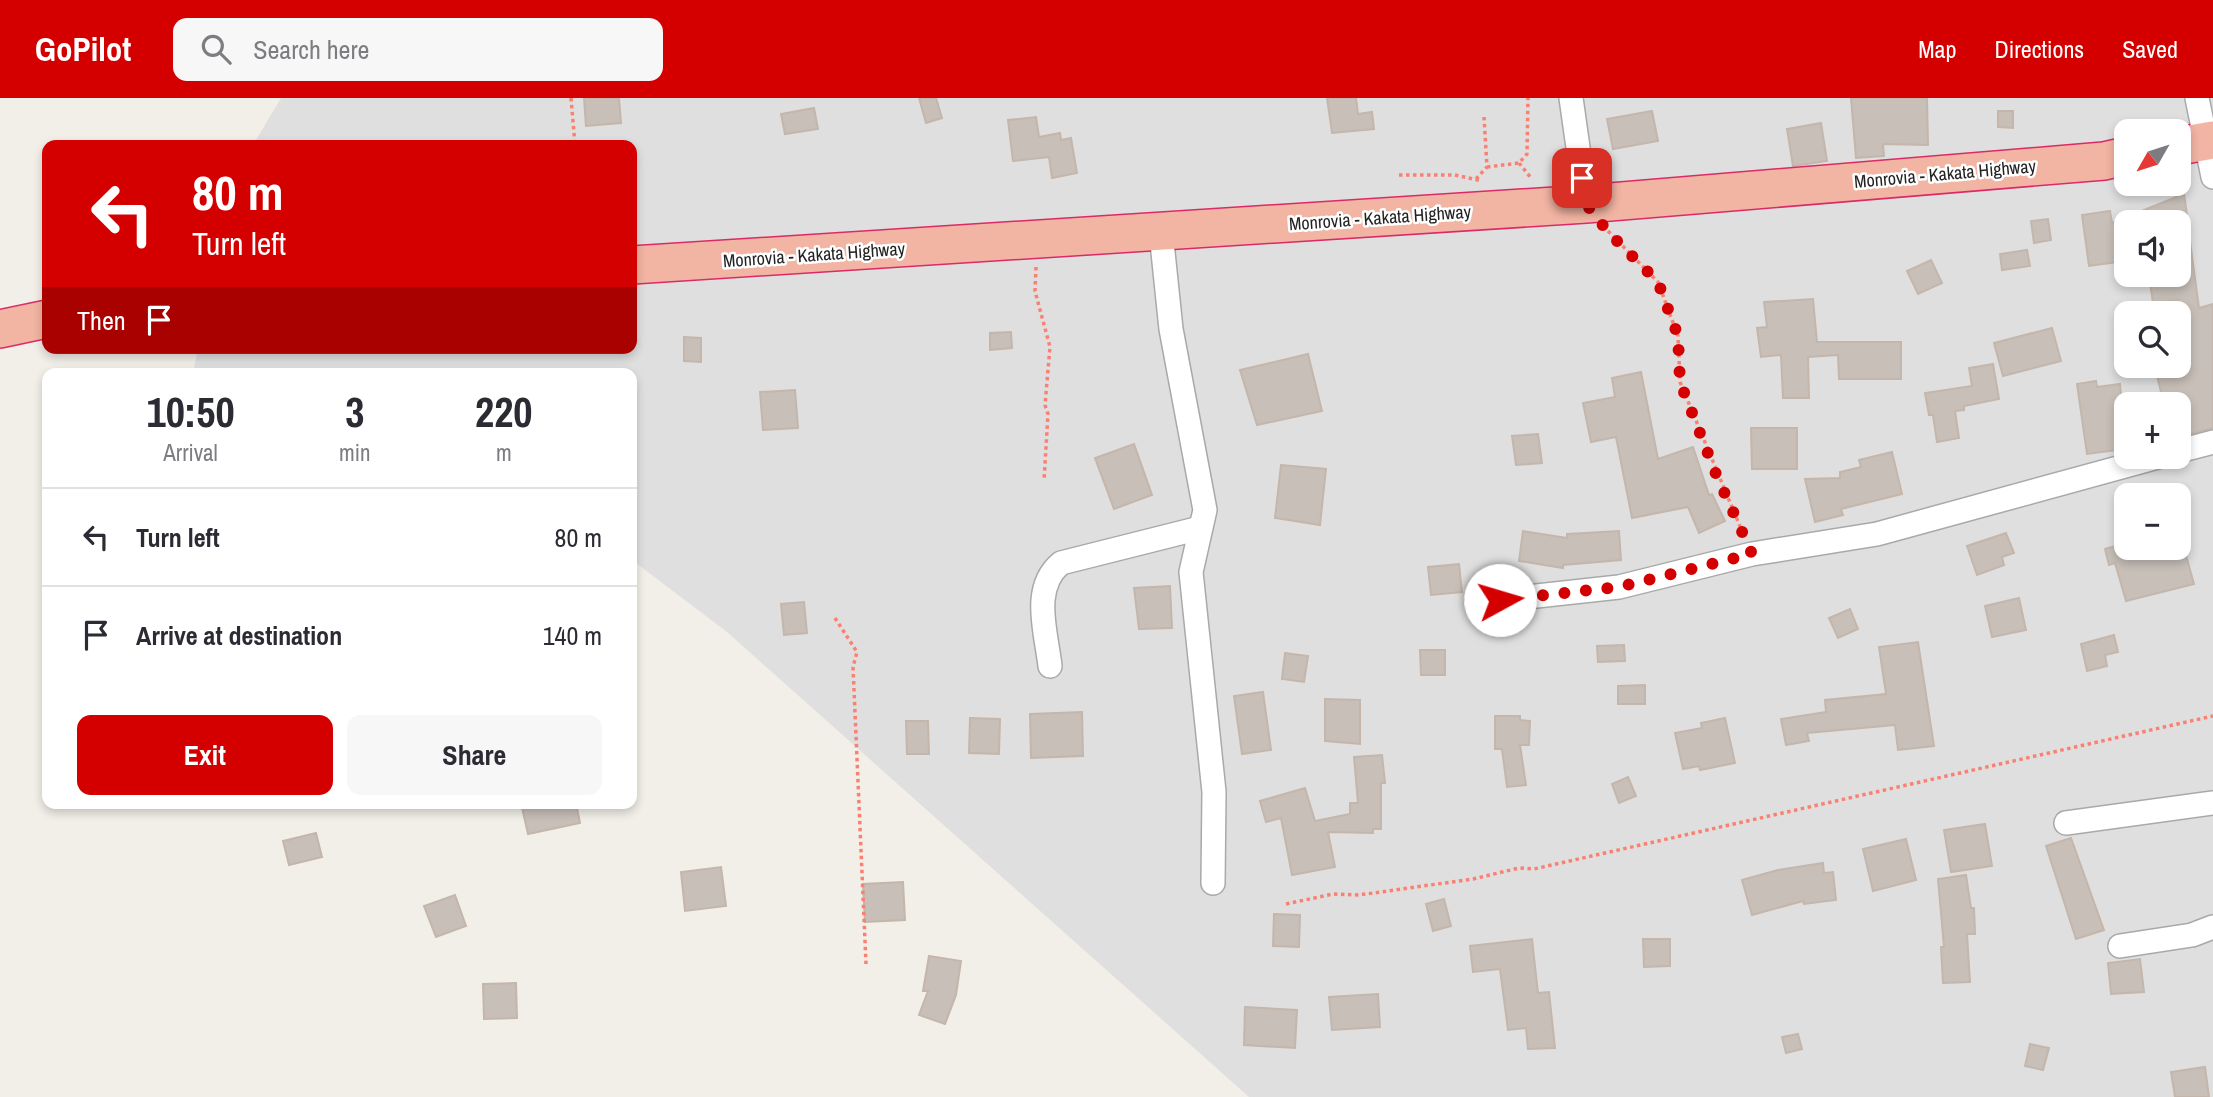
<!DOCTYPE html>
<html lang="en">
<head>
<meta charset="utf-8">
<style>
	:root { --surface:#fff; --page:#f7f7f7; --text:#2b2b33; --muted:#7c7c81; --line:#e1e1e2; --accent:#d40000 }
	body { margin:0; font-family:"Archivo Narrow",sans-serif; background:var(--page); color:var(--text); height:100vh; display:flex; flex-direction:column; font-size:26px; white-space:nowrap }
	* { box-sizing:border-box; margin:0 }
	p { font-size:23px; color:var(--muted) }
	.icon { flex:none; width:38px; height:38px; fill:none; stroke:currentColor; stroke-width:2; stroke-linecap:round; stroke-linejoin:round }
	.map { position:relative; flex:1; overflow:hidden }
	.details { position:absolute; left:42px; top:270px; width:595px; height:441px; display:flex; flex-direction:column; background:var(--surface); border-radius:14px; box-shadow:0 4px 10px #0003 }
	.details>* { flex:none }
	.banner { position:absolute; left:42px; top:42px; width:595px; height:214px; border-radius:14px; box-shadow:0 4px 10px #0003; background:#d40000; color:#fff; overflow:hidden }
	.needle { width:46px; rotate:231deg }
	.tools { position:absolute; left:2114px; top:21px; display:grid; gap:14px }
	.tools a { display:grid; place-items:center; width:77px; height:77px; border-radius:14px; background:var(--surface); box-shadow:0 4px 10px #0003; font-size:35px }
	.pin { position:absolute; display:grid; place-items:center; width:60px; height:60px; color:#fff; margin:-30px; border-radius:14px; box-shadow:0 4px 10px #0006 }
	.me { position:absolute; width:77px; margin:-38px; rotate:84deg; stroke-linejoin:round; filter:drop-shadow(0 0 5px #0008) }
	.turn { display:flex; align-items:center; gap:24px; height:147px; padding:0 35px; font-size:32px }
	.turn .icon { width:91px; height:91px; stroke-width:2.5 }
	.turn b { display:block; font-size:49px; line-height:60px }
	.then { display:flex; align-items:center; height:66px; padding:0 35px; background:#0003; gap:14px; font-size:26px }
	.eta { display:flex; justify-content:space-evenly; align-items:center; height:119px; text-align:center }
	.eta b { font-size:42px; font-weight:800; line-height:49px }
	.button { display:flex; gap:14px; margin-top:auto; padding:14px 35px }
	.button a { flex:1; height:80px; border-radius:14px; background:var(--accent); color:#fff; font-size:28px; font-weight:800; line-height:80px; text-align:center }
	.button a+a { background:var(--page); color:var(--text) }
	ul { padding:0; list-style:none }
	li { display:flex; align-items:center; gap:21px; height:98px; padding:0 35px; border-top:2px solid var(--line) }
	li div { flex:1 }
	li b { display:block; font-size:26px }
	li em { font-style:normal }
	header { display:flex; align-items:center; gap:42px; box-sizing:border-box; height:98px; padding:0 35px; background:var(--accent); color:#fff }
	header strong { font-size:33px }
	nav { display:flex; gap:38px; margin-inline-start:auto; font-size:24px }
	.search { width:490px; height:63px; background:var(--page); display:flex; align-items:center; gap:18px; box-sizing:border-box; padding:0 24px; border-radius:14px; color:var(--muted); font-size:26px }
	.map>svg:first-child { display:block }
	.residential { fill:#e0dfdf; fill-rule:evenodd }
	.building { fill:#c7bfb8; stroke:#c4b6ab; stroke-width:2 }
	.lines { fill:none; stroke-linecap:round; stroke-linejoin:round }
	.minor-casing { stroke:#a9a9a9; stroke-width:26 }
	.trunk-casing { stroke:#dc2a67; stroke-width:40 }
	.path { stroke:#fa8072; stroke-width:3.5; stroke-dasharray:3.5 3.5; stroke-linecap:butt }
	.minor { stroke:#fff; stroke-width:23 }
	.trunk { stroke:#f2b4a3; stroke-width:37 }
	.route { stroke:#d40000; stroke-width:12; stroke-dasharray:0 21.6 }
	.labels { text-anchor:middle; stroke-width:5; stroke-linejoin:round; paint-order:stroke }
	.street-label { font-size:18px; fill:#222; stroke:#fff }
</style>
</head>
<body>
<header>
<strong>GoPilot</strong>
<div class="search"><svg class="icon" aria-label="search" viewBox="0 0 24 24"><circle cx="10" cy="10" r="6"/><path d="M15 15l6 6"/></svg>Search here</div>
<nav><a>Map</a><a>Directions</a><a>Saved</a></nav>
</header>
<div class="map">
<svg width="2213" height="999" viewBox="0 0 2213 999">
	<rect width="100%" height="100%" fill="#f2efe9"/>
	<path class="residential" d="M281,0H2213V999H1249L727,534L632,462V275H193L198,250H632V47H253ZM2126,33H2179V86H2126ZM2126,124H2179V177H2126ZM2126,215H2179V268H2126ZM2126,306H2179V359H2126ZM2126,397H2179V450H2126Z"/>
	<g class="building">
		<polygon points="584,0 619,0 621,25 586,28"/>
		<polygon points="919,0 936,0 942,20 926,25"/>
		<polygon points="1327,0 1356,0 1358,16 1372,14 1374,31 1332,35"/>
		<polygon points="1851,0 1927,0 1928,47 1883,46 1884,58 1856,60"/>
		<polygon points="814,10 818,31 785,36 781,16"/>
		<polygon points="1652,13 1658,43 1613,51 1607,21"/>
		<polygon points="1998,13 2013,13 2013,30 1998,29"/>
		<polygon points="1036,19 1039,39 1060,35 1061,42 1071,40 1077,75 1052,80 1049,59 1013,63 1008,22"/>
		<polygon points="1821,25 1827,63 1793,68 1787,31"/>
		<polygon points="2184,96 2188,124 2126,124 2126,163 2089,168 2082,117 2110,113 2112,125"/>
		<polygon points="2048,121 2051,142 2034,145 2031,123"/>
		<polygon points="2189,136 2199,210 2213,206 2213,330 2179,339 2179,306 2164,306 2157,278 2191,270 2179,232 2179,202 2153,205 2149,177 2179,177 2179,137"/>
		<polygon points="2027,152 2030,168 2002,172 2000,156"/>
		<polygon points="1931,162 1942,185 1918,196 1907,173"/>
		<polygon points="1813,201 1817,244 1901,244 1901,281 1839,281 1838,257 1808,259 1809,300 1783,300 1781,257 1761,259 1757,230 1767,229 1764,204"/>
		<polygon points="2052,230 2061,263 2003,278 1994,245"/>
		<polygon points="1011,234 1012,250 990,252 990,235"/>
		<polygon points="684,239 701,240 701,264 684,263"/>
		<polygon points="1308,256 1322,313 1257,327 1240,272"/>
		<polygon points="1993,266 1999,301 1964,308 1964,312 1955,313 1959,340 1937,344 1933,317 1929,317 1925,295 1972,288 1969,270"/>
		<polygon points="1641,274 1658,361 1693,349 1709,397 1712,396 1725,423 1699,435 1688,409 1632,420 1616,339 1591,344 1583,305 1615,299 1612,280"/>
		<polygon points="2096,283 2097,289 2120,286 2126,351 2087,356 2077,286"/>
		<polygon points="795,292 798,330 763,332 760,294"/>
		<polygon points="1751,330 1797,330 1797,371 1752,371"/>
		<polygon points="1538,336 1542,365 1516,367 1512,338"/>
		<polygon points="1134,346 1152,397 1114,411 1095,360"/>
		<polygon points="1892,354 1902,396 1841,411 1843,417 1815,424 1805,381 1840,380 1840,374 1861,369 1859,362"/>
		<polygon points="1281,367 1326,371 1320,427 1275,420"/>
		<polygon points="1523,433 1567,440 1567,436 1619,433 1621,462 1563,467 1563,470 1519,463"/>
		<polygon points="2006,435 2014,455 2002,459 2004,467 1977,477 1967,448"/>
		<polygon points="2126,445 2126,450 2145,450 2146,454 2163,450 2184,450 2194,486 2126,503 2115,465 2109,467 2105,451"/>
		<polygon points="1459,466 1462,494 1431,497 1428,469"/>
		<polygon points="1170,488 1172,530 1139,531 1134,490"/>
		<polygon points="2019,500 2026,532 1992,539 1985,508"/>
		<polygon points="804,504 807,535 784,537 781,506"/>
		<polygon points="1850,511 1858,531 1838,540 1829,520"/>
		<polygon points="2114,537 2118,554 2105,557 2107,568 2087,573 2081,546"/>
		<polygon points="1918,544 1934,648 1898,652 1895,627 1807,635 1809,643 1786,647 1781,621 1826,614 1825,602 1886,596 1879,549"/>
		<polygon points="1624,547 1625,563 1598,564 1597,548"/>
		<polygon points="1420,552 1445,552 1445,577 1421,577"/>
		<polygon points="1285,555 1308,558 1304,584 1282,581"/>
		<polygon points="1645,587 1645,606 1618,606 1618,588"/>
		<polygon points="1263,594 1271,652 1242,656 1234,598"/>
		<polygon points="1325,601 1360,602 1360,646 1325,643"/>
		<polygon points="1082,614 1083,658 1031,660 1030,616"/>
		<polygon points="1495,618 1520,618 1520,622 1530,623 1529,647 1520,647 1526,687 1507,689 1502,651 1495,651"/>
		<polygon points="970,620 1000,621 999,656 969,655"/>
		<polygon points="1725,620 1735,665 1700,672 1699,668 1683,671 1675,635 1702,630 1701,625"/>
		<polygon points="906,623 928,623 929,656 907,656"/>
		<polygon points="1382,657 1385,685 1381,685 1381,731 1373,731 1373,735 1328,734 1335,769 1292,777 1281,720 1266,724 1260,703 1305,690 1315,723 1350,716 1350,705 1358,705 1354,659"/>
		<polygon points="1628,679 1636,698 1619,705 1612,686"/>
		<polygon points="521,705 576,705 580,725 528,736"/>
		<polygon points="1985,726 1992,768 1951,774 1944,732"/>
		<polygon points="316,735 322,759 289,767 283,743"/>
		<polygon points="2071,740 2104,832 2076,841 2046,748"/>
		<polygon points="1906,741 1916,782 1873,793 1863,751"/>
		<polygon points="1823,765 1824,775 1833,774 1836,802 1804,806 1803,803 1752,817 1742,782 1778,772"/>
		<polygon points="721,769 726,808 685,813 681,774"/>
		<polygon points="1966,777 1971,810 1974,810 1975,836 1967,836 1970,884 1943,885 1941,849 1944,849 1938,781"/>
		<polygon points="903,784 905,822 865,824 863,786"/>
		<polygon points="455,797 466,828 436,839 424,808"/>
		<polygon points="1444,801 1451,828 1433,833 1426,806"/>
		<polygon points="1274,816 1300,817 1299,849 1273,848"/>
		<polygon points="1532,841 1538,895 1549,894 1555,950 1528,951 1526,930 1508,932 1500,871 1473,874 1470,848"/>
		<polygon points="1643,841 1670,841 1670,868 1644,869"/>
		<polygon points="929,858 961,863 956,897 945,926 919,917 928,893 923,893"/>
		<polygon points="2140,861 2144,894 2111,896 2108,865"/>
		<polygon points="516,885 517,920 484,921 483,886"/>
		<polygon points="1378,896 1380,929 1332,932 1329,899"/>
		<polygon points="1245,909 1297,912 1295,950 1244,947"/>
		<polygon points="1798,936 1802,951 1786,955 1782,939"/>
		<polygon points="2030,946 2049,950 2043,972 2025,968"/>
		<polygon points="2205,969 2209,999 2175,999 2171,974"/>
	</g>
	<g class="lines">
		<defs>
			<g id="minor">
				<polyline points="1571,0 1586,106"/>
				<polyline points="2197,0 2213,79"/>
				<polyline points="1161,135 1171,231 1205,412 1191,474 1214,694 1213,785"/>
				<polyline points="2179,353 2213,344"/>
				<polyline points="1500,502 1619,489 1752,456 1877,436 2158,359"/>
				<path d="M1050,568C1046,533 1031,490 1061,465L1200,430"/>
				<polyline points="2066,725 2213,705"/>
				<polyline points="2120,848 2192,837 2213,829"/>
			</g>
			<g id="trunk">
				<polyline points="2179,48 2213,42"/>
				<polyline points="632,167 1586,106 2104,63 2126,58"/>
				<polyline points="0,231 47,221"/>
			</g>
		</defs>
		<use href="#minor" class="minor-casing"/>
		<use href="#trunk" class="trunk-casing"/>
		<g class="path">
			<polyline points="571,0 575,47"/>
			<polyline points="1519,65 1531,80"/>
			<polyline points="1487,69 1519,65 1527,56 1528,0"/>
			<polyline points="1399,77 1455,77 1482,83"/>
			<polyline points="1476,81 1487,69 1484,19"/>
			<polyline points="1608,133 1658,184 1678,238 1680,284 1744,438"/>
			<polyline points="1036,169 1035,193 1050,249 1045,307 1048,316 1044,383"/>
			<polyline points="835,520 857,554 853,569 866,866"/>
			<polyline points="1286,806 1333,796 1359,797 1473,781 1519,770 1534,771 2213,618"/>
		</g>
		<use href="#minor" class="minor"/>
		<use href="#trunk" class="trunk"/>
	</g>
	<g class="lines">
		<polyline class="route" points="1500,502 1619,489 1752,456 1716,376 1680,284 1678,238 1658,184 1609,135 1586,106 1582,80"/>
	</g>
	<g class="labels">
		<g class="street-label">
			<text transform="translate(1945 76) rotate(-5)" y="6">Monrovia - Kakata Highway</text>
			<text transform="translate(1380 120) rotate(-4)" y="6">Monrovia - Kakata Highway</text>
			<text transform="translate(814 157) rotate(-4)" y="6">Monrovia - Kakata Highway</text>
		</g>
	</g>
</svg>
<div class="tools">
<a><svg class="needle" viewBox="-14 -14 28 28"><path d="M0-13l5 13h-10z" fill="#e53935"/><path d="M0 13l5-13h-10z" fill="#7c7c81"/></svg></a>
<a><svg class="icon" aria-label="sound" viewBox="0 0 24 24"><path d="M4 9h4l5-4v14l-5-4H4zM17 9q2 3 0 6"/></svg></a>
<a><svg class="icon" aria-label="search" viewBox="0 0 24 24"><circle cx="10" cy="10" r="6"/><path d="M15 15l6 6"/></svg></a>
<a>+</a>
<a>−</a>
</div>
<div class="pin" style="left:1582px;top:80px;background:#d93025"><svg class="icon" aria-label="arrive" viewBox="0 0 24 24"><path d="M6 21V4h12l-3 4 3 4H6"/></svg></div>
<svg class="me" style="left:1500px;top:502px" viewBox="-20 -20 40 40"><circle r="19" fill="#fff"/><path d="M0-13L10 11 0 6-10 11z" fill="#d40000"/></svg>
<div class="banner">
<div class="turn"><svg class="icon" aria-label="left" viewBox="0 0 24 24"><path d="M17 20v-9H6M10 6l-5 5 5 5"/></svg><div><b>80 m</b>Turn left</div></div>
<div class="then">Then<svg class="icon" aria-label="arrive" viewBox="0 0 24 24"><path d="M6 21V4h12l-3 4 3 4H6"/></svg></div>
</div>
<section class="details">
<div class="eta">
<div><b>10:50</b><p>Arrival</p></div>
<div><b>3</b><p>min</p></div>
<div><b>220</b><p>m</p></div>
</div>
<ul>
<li><svg class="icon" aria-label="left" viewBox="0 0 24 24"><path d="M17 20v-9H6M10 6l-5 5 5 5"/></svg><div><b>Turn left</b></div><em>80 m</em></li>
<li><svg class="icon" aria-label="arrive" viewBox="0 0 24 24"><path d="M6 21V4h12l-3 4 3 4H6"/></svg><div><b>Arrive at destination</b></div><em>140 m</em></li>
</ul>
<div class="button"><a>Exit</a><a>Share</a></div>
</section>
</div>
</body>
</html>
